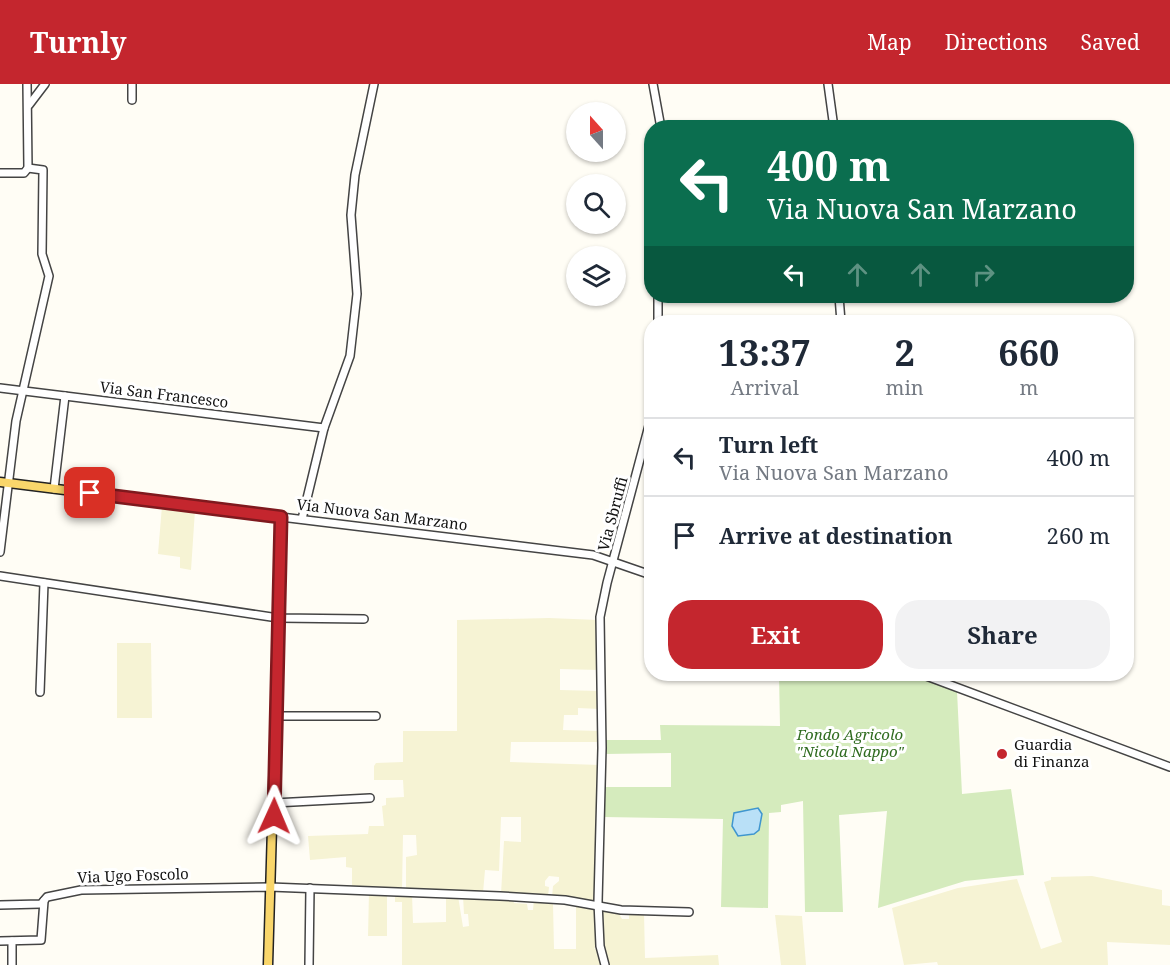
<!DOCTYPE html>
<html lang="en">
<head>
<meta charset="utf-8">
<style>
	:root { --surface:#fff; --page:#f2f2f3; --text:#1f2937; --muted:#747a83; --line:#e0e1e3; --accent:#c4262e }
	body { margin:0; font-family:"Noto Serif",serif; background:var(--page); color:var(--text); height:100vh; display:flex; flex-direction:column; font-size:22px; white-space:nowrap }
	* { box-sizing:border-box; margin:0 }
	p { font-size:20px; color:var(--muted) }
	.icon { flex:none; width:33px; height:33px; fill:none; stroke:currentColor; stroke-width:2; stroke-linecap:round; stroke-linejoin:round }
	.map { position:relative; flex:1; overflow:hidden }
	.drawer { position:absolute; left:644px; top:231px; width:490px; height:366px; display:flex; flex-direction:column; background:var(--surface); border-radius:24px; box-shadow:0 2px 4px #0004 }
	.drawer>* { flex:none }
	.banner { position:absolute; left:644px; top:36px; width:490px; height:183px; border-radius:24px; box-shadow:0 2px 4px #0004; background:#0b6e4f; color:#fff; overflow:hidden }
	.needle { width:39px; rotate:339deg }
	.buttons { position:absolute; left:566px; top:18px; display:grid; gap:12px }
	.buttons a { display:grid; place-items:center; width:60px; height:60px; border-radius:50%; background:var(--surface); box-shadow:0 2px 4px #0004; font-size:30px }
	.pin { position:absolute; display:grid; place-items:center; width:51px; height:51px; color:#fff; margin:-26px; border-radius:12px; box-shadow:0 3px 9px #0006 }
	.me { position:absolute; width:66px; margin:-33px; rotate:1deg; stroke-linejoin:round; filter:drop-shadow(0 0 4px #0008) }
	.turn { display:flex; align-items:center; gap:21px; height:126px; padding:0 24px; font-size:27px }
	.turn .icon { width:78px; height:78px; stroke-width:2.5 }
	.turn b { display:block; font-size:42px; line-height:51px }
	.lanes { display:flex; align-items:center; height:57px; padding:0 24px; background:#0003; justify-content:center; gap:30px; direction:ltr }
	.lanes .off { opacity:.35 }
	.eta { display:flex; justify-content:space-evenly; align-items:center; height:102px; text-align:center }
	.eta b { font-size:36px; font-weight:700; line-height:42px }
	.cta { display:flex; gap:12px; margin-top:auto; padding:12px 24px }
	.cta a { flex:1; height:69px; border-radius:24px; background:var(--accent); color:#fff; font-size:24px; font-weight:700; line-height:69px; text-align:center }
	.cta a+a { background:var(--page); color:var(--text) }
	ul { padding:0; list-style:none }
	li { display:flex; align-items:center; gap:18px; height:78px; padding:0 24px; border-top:2px solid var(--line) }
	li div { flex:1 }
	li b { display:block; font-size:22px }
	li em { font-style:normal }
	header { display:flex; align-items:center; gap:36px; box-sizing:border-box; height:84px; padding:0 30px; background:var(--accent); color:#fff }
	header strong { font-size:28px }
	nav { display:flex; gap:33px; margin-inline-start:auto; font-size:21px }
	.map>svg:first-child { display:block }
	.farmland { fill:#f6f3d4 }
	.green { fill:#d5ebbd }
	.water { fill:#b9e0f7; stroke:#3f96cf; stroke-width:1.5 }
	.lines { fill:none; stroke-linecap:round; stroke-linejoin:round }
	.minor-casing { stroke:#444; stroke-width:10 }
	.major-casing { stroke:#222; stroke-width:11 }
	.minor { stroke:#fff; stroke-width:7 }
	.major { stroke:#f9d66b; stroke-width:8 }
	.route-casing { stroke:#7f191e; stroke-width:15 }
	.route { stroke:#c4262e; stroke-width:10 }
	.poi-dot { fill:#c4262e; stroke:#fff; stroke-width:2 }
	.labels { text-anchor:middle; stroke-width:6; stroke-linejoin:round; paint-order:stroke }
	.street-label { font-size:15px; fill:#111; stroke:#fff }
	.park-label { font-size:15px; font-style:italic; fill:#2f6b1f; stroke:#fff }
	.poi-label { font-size:15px; fill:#111; stroke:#fff; text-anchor:start }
</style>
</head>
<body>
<header>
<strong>Turnly</strong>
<nav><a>Map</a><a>Directions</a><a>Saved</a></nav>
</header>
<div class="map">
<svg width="1170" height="881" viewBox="0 0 1170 881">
	<rect width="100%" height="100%" fill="#fffdf5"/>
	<g class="farmland">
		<polygon points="162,422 195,426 191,486 180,484 180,473 158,470"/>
		<polygon points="549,534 598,536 599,586 560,585 560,606 599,607 600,625 578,624 578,631 564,631 563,646 600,647 600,658 511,658 510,678 600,681 595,818 552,813 553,802 559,797 559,793 549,792 545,797 545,802 549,803 548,813 501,810 504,757 521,758 521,733 501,733 499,787 485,786 483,809 406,805 406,773 417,771 416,751 403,751 402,806 352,804 352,784 346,783 346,773 310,776 308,752 368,750 369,742 384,742 382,722 386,721 386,714 404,713 403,696 374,696 374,682 376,679 403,678 403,647 457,647 457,536"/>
		<polygon points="117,559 151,559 152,634 117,634"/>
		<polygon points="1092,792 1162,806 1162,821 1170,822 1170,861 1107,858 1108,881 938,881 937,878 904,881 892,824 958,804 1017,795 1041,865 1062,858 1044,798 1051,796 1051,793"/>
		<polygon points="369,808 375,811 387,809 387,852 368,852"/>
		<polygon points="395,810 412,810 413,839 446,838 446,812 458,812 463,843 469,842 468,830 464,830 463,812 513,815 514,819 527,820 528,826 533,826 534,815 546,816 546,819 553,820 554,865 576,865 576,819 595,823 597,861 594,865 598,865 599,877 603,881 402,881 402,818 395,818"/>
		<polygon points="601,827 618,828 622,835 629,835 629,829 644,829 645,874 718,871 719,881 607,881 601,858"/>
		<polygon points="775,831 802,832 806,881 781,881"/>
	</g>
	<polygon class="green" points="779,590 911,590 957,607 962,710 1011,705 1024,791 965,797 878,824 887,727 839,731 843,828 805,828 803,717 781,721 781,728 769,729 768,824 721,823 723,735 604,733 604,703 671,703 671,669 605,670 605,656 661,656 660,641 780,642"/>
	<polygon class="water" points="758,724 762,730 759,746 754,750 738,752 732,742 734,729"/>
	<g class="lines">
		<defs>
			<g id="minor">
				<polyline points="132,0 132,16"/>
				<polyline points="653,0 661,44"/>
				<polyline points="828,0 834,44"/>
				<polyline points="29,21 45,0"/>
				<polyline points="0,89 24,89 28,84 27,0"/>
				<polyline points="839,212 841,238"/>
				<polyline points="658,238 658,212"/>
				<polyline points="0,304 324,344"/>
				<polyline points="54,405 65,312"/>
				<polyline points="281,433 593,471 651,491"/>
				<polyline points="302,435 324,344 350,272 357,210 351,131 355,91 374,0"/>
				<polyline points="0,468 16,337 49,192 42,170 43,86 28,84"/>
				<polyline points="0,492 278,534 364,535"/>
				<polyline points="921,590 1170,683"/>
				<polyline points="40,608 44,499"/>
				<polyline points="276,632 376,632"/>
				<polyline points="274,719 370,714"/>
				<polyline points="0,821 41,820 47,813 81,806 270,803 500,812 565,816 621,826 689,828"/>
				<polyline points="0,857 41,856 44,817"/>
				<polyline points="12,857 12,881"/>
				<polyline points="309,881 310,804"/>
				<polyline points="605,881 600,862 598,818 602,664 600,533 607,499 651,334"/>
			</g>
			<polyline id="major" points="0,398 281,433 268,881"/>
		</defs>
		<use href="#minor" class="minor-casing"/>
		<use href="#major" class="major-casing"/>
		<use href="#minor" class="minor"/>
		<use href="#major" class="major"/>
	</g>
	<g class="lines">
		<defs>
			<polyline id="route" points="90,409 281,433 274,732"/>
		</defs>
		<use href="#route" class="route-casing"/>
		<use href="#route" class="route"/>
	</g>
	<circle class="poi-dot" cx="1002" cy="670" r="6"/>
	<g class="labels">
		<g class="street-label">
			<text transform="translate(164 311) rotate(7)" y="5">Via San Francesco</text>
			<text transform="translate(613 430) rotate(-75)" y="5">Via Sbruffi</text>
			<text transform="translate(382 431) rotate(7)" y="5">Via Nuova San Marzano</text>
			<text transform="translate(133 792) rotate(-2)" y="5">Via Ugo Foscolo</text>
		</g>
		<g class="park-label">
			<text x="850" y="656">Fondo Agricolo<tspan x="850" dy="17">"Nicola Nappo"</tspan></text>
		</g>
		<g class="poi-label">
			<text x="1014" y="666">Guardia<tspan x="1014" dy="17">di Finanza</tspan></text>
		</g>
	</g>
</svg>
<div class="buttons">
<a><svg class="needle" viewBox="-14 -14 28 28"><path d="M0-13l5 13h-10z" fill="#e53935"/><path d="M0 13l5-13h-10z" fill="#747a83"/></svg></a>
<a><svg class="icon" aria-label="search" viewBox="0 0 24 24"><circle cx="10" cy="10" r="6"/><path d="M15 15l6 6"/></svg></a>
<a><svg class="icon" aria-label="layers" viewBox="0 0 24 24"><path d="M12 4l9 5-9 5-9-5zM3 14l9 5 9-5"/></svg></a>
</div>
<div class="pin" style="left:90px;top:409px;background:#d93025"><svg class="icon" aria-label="arrive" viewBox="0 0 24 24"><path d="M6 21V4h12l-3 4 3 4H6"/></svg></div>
<svg class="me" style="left:274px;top:732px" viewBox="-20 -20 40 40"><path d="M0-17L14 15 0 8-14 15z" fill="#c4262e" stroke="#fff" stroke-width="4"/></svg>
<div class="banner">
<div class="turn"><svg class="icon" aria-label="left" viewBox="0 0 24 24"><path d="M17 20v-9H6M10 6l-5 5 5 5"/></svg><div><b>400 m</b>Via Nuova San Marzano</div></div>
<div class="lanes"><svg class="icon" aria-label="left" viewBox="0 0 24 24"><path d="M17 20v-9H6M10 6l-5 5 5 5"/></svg><svg class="icon off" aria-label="ahead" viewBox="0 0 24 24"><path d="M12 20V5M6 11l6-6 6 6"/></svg><svg class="icon off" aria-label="ahead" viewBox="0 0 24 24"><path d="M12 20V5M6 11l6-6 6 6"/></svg><svg class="icon off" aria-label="right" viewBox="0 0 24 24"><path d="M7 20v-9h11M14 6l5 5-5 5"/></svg></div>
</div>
<section class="drawer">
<div class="eta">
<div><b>13:37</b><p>Arrival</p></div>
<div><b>2</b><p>min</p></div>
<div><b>660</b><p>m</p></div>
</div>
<ul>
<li><svg class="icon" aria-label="left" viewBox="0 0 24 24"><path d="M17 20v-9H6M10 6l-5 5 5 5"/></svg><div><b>Turn left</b><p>Via Nuova San Marzano</p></div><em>400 m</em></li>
<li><svg class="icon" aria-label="arrive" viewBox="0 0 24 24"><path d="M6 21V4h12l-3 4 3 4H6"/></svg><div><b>Arrive at destination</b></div><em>260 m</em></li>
</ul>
<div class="cta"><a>Exit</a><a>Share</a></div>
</section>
</div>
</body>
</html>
